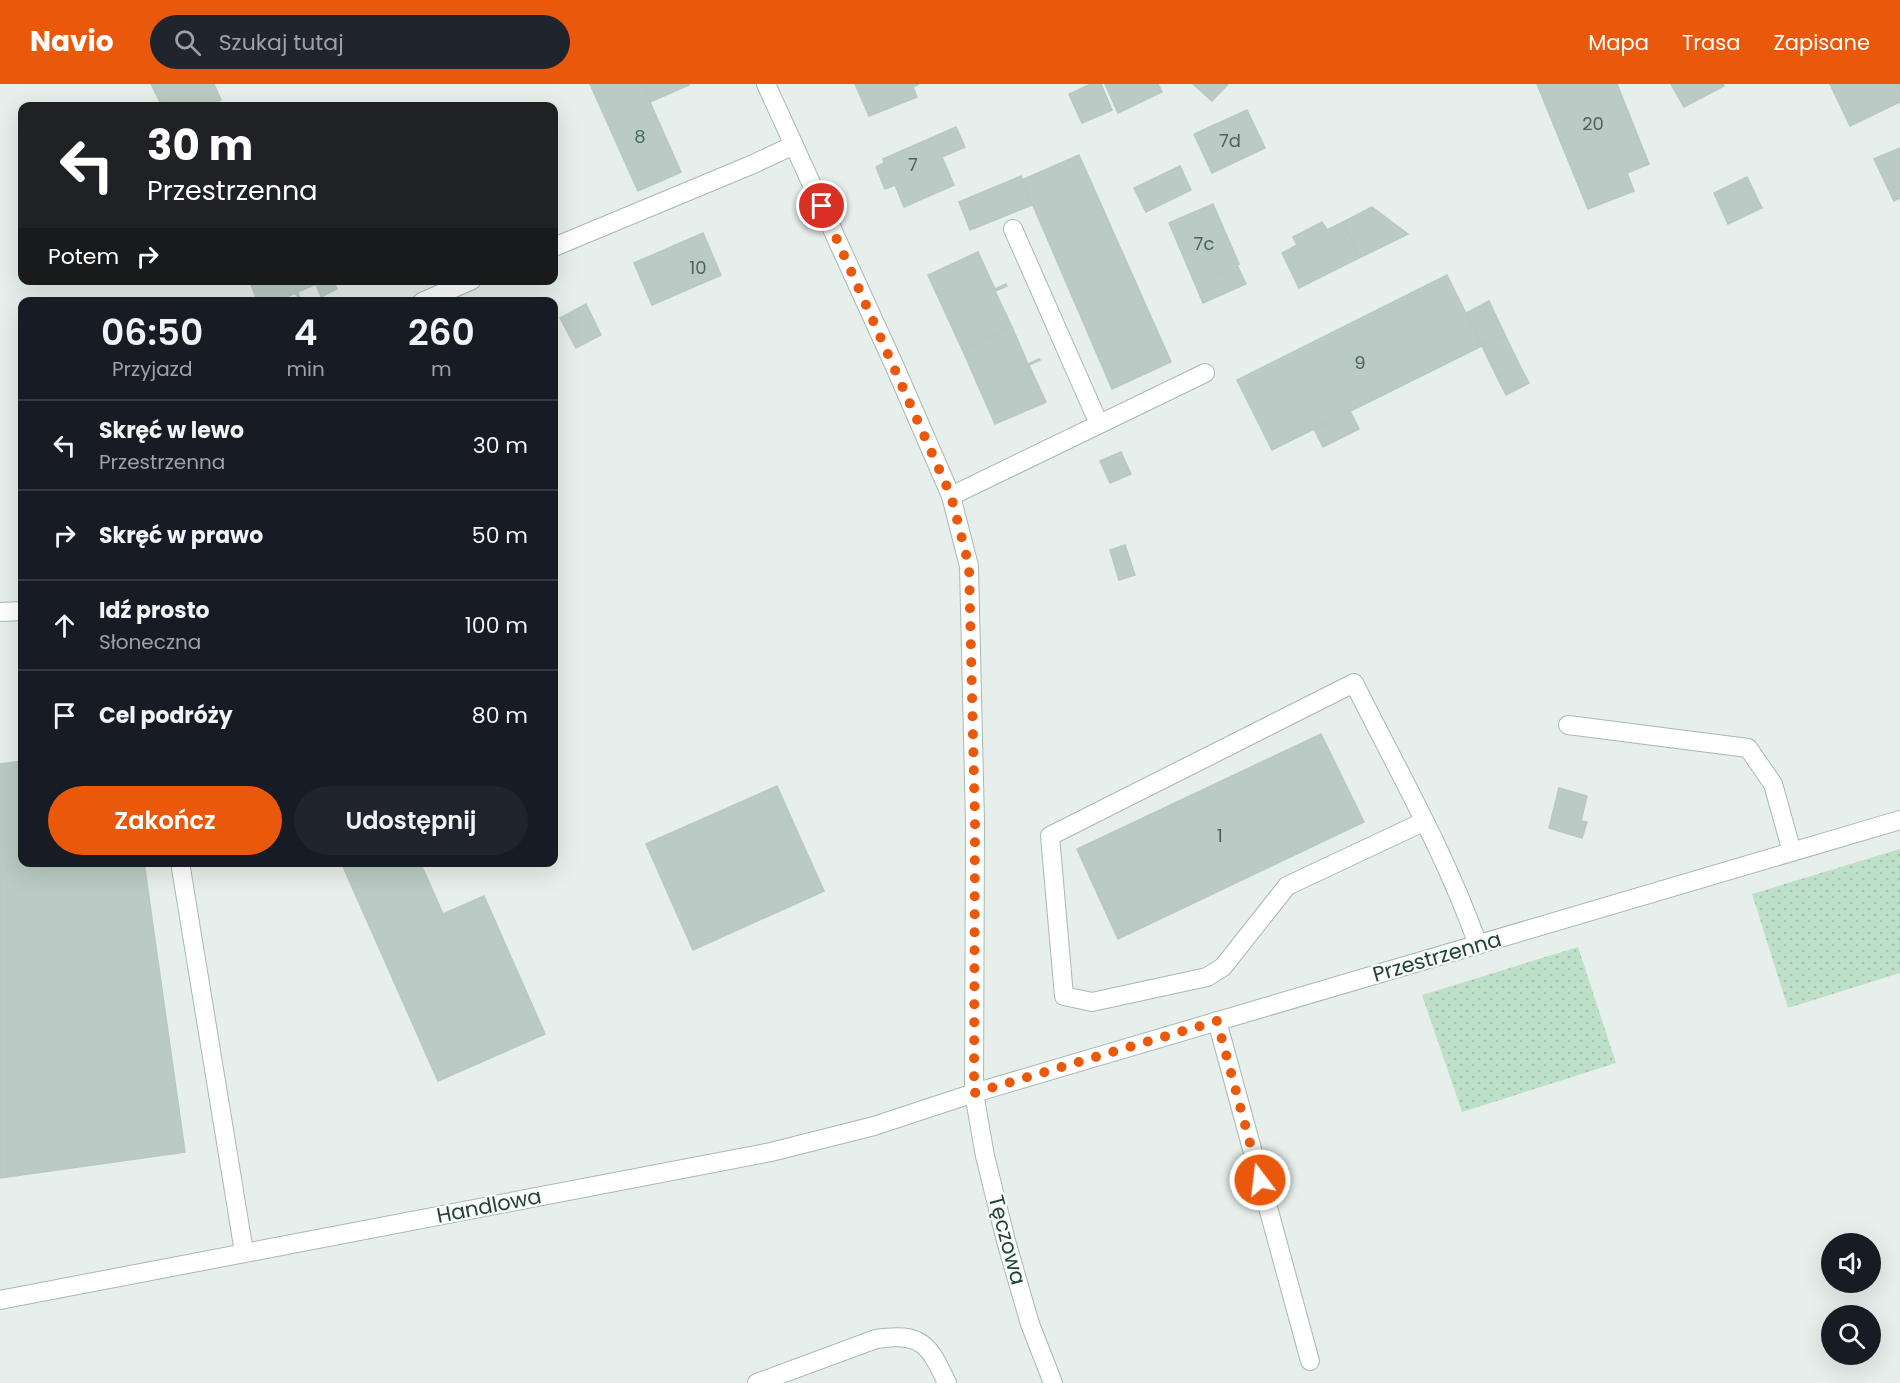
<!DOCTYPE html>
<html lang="pl">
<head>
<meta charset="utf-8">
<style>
	:root { --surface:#171b24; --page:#20242c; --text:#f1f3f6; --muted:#9ea1a6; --line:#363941; --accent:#ea580c }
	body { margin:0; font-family:Poppins,sans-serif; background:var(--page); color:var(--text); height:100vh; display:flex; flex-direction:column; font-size:22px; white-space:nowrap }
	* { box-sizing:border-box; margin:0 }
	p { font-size:20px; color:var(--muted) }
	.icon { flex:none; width:33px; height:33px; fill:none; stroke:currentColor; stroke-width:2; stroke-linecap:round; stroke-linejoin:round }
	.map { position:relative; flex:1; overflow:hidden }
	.details { position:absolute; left:18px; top:213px; width:540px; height:570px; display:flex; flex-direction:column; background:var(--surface); border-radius:12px; box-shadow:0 6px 24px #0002 }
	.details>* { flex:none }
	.top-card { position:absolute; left:18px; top:18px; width:540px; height:183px; border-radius:12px; box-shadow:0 6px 24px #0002; background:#202124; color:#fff; overflow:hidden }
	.tools { position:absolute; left:1821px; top:1149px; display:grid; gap:12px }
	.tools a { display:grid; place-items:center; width:60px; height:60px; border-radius:50%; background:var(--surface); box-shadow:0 6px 24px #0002; font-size:30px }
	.pin { position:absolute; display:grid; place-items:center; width:51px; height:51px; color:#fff; margin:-26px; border:3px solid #fff; border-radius:50%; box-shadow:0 2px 6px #0007 }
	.me { position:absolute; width:66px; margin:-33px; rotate:345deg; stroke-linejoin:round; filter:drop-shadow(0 0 4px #0008) }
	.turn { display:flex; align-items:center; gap:21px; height:126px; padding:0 30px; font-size:27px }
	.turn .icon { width:78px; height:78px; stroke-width:2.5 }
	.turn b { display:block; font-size:42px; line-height:51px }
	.then { display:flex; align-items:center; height:57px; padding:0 30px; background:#0003; gap:12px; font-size:22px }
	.eta { display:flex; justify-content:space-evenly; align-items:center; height:102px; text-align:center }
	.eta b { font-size:36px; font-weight:600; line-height:42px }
	.button { display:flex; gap:12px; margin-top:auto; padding:12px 30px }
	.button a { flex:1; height:69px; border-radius:36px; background:var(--accent); color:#fff; font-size:24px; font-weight:600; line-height:69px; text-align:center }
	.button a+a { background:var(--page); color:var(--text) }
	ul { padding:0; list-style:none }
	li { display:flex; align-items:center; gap:18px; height:90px; padding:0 30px; border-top:2px solid var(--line) }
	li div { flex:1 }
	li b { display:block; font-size:22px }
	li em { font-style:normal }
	header { display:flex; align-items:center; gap:36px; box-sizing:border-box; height:84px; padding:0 30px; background:var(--accent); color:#fff }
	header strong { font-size:28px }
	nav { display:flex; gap:33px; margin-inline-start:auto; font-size:21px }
	.search { width:420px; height:54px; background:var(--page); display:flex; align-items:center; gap:15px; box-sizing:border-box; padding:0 21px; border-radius:33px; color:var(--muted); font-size:22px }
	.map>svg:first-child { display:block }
	.grass { fill:url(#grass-dots) }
	.building { fill:#bbcac4; stroke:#b8c9c2; stroke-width:1.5 }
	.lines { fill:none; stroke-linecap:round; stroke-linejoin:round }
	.minor-casing { stroke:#a8b8b2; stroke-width:20 }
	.minor { stroke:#fff; stroke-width:18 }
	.route { stroke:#ea580c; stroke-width:10; stroke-dasharray:0 18 }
	.labels { text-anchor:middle; stroke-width:4.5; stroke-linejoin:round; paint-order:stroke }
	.number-label { font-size:18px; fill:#4a645c }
	.street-label { font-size:21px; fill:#24423a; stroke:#f7fbf9 }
</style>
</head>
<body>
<header>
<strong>Navio</strong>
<div class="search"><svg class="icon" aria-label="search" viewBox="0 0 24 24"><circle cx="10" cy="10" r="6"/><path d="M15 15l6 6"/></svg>Szukaj tutaj</div>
<nav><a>Mapa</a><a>Trasa</a><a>Zapisane</a></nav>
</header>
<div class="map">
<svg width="1900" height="1299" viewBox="0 0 1900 1299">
	<defs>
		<pattern id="grass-dots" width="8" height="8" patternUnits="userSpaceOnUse" patternTransform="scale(1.5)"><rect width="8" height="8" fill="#bfe0c8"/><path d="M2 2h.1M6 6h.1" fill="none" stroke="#a4c1ad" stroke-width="1.8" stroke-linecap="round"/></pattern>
	</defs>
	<rect width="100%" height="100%" fill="#e6efeb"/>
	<g class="grass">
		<polygon points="1900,765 1900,889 1788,924 1752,810"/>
		<polygon points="1578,863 1616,979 1462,1028 1422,911"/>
	</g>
	<g class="building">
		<polygon points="151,0 214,0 221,16 217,18 219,22 162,22"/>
		<polygon points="590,0 642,0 681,88 638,107"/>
		<polygon points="642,0 689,0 689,1 650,18"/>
		<polygon points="855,0 919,0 913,3 917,13 869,32"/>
		<polygon points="1091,0 1101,0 1112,26 1082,39 1069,10"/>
		<polygon points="1105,0 1158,0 1162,8 1118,29"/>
		<polygon points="1193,0 1228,0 1212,17"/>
		<polygon points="1537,0 1617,0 1649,80 1627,89 1634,107 1588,125"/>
		<polygon points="1671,0 1723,0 1724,2 1684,23"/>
		<polygon points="1830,0 1900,0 1900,18 1850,42"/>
		<polygon points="1247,26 1265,64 1212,89 1194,50"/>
		<polygon points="956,43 965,63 942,73 954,101 904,123 895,101 885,105 876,83 884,79 883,75"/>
		<polygon points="1900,64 1900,114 1894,117 1874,75"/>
		<polygon points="1079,71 1171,278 1112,305 1022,96"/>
		<polygon points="1180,82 1191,106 1146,128 1134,104"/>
		<polygon points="1021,92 1032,121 970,146 959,118"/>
		<polygon points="1747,93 1762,124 1728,140 1714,109"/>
		<polygon points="1213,120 1239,180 1195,200 1169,139"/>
		<polygon points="1372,123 1408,150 1359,174 1343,138"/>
		<polygon points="1322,138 1327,146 1343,138 1359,174 1299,204 1282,169 1297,161 1293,153"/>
		<polygon points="703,149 721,191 652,221 634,179"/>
		<polygon points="978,168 995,205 1006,200 1007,202 995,207 1012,243 962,265 928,191"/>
		<polygon points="1237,181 1246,200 1203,219 1195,200"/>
		<polygon points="1447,191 1482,262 1272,366 1237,296"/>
		<polygon points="252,196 291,196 301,218 295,209 277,218 258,218 251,201 254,200"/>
		<polygon points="291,196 333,196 337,205 321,213 316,200 298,208 301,218"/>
		<polygon points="1489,217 1505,251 1482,262 1466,229"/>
		<polygon points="586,220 601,251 576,264 560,234"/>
		<polygon points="1012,243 1028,280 1039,275 1040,276 1029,281 1046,318 995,340 962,265"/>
		<polygon points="1505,251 1520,282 1497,293 1482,262"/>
		<polygon points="1520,282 1529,299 1506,311 1497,293"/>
		<polygon points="1350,327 1359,345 1323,363 1314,345"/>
		<polygon points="1121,368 1131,390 1110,399 1100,377"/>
		<polygon points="1125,461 1135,491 1119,496 1110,466"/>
		<polygon points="1321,650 1364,738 1118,855 1077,765"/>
		<polygon points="22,677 22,778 144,778 185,1068 0,1094 0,680"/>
		<polygon points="777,702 824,807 693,866 646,760"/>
		<polygon points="1559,704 1587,712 1581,737 1587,738 1582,754 1549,744"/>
		<polygon points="341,778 420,778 443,830 484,812 545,950 438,997"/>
	</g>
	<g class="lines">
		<defs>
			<g id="minor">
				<polyline points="766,0 895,283 951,412 969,482 975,738 974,1009 985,1072 1006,1157 1030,1240 1053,1299"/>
				<polyline points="1013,145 1099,340"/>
				<polyline points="554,163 751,81 794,61"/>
				<polyline points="422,218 472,196"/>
				<polyline points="951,412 1205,289"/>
				<polyline points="0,528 22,527"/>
				<polyline points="1568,641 1748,664 1773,700 1792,768"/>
				<path d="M1423,738L1287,802L1223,883L1207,893L1092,918L1064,912L1050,752L1354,599C1397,685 1446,770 1478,861"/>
				<polyline points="180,778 244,1168"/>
				<polyline points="1217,937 1310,1277"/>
				<polyline points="0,1216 771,1068 874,1042 974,1009 1900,736"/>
				<path d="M757,1299L876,1255C921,1248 929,1260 947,1299"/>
			</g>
		</defs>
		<use href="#minor" class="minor-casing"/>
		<use href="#minor" class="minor"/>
	</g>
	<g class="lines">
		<polyline class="route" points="822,122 951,412 969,482 975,738 974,1009 1217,937 1260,1096"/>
	</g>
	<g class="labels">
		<g class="number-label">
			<text x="1593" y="46">20</text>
			<text x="640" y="59">8</text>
			<text x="1230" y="63">7d</text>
			<text x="913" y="87">7</text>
			<text x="1204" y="166">7c</text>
			<text x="698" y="190">10</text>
			<text x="1360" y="285">9</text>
			<text x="1220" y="758">1</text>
		</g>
		<g class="street-label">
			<text transform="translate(1437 873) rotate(-16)" y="7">Przestrzenna</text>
			<text transform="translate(489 1122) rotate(-11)" y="7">Handlowa</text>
			<text transform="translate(1007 1156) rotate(75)" y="7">Tęczowa</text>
		</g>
	</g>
</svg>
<div class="tools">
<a><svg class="icon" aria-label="sound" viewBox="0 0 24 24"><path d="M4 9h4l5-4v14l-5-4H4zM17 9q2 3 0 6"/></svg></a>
<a><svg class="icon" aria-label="search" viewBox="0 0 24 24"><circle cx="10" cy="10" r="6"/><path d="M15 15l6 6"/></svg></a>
</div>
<div class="pin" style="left:822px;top:122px;background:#d93025"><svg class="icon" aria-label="arrive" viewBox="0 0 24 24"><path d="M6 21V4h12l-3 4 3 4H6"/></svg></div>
<svg class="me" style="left:1260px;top:1096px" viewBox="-20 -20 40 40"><circle r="17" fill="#ea580c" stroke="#fff" stroke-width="3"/><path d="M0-11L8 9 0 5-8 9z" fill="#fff"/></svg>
<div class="top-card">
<div class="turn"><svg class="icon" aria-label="left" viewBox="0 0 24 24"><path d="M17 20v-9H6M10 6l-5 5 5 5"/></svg><div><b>30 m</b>Przestrzenna</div></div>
<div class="then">Potem<svg class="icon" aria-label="right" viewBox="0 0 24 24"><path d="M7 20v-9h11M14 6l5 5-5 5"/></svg></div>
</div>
<section class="details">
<div class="eta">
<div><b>06:50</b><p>Przyjazd</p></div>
<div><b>4</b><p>min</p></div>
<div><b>260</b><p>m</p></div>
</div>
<ul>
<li><svg class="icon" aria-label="left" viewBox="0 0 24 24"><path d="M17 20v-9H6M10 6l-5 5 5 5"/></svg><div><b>Skręć w lewo</b><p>Przestrzenna</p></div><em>30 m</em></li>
<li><svg class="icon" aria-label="right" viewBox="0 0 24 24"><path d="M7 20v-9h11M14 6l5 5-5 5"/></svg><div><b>Skręć w prawo</b></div><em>50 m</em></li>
<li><svg class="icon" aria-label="ahead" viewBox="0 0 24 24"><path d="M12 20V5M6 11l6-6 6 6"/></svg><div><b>Idź prosto</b><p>Słoneczna</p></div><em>100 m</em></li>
<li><svg class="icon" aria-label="arrive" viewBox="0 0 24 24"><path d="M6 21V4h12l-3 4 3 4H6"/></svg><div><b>Cel podróży</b></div><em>80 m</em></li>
</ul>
<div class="button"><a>Zakończ</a><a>Udostępnij</a></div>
</section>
</div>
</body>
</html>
